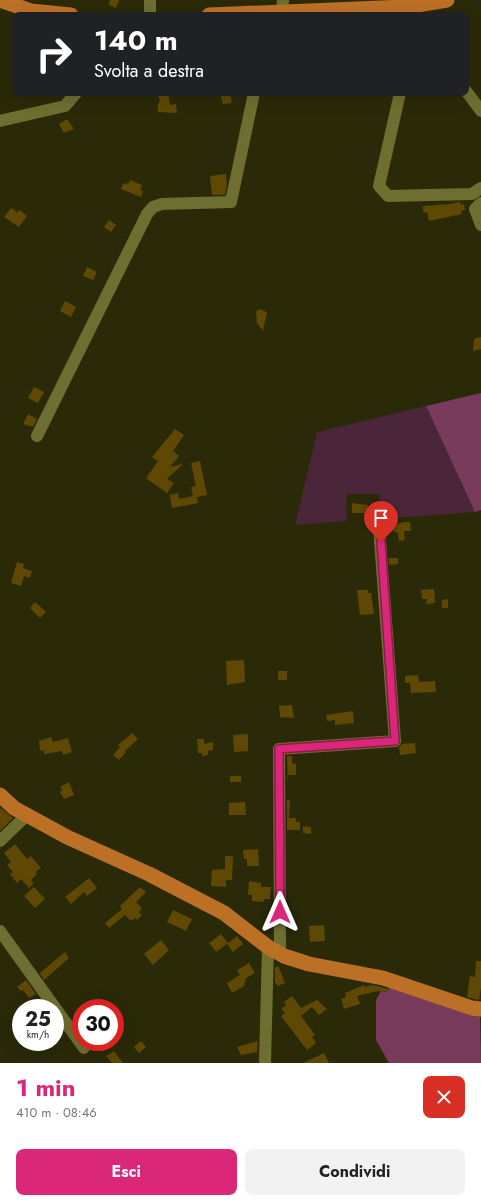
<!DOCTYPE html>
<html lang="it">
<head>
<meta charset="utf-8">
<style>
	:root { --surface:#fff; --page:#f2f2f2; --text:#222; --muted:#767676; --accent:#db2777 }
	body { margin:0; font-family:Jost,sans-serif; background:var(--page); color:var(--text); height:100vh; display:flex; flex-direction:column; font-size:15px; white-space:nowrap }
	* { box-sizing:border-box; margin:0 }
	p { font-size:13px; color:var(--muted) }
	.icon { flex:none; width:22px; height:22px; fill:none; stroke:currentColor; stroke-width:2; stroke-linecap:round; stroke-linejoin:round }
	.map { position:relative; height:1063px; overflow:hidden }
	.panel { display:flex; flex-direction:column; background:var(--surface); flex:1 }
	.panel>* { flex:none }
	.banner { position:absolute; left:12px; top:12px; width:457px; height:84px; border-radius:8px; box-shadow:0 4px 16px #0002; background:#202124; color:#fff; overflow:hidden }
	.speed { position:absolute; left:12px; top:999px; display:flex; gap:8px; font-size:20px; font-weight:700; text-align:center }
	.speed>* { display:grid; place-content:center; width:52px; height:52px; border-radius:50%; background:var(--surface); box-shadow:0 4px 16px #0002; line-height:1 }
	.speed small { font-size:10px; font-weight:400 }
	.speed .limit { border:6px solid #d22; background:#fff; color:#111 }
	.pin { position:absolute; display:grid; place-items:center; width:34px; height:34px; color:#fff; margin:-41px -17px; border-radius:50% 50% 50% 0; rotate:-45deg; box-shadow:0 0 4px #0007 }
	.pin .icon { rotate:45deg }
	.me { position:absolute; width:44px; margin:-22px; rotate:0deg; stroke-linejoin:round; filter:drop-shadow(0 0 3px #0008) }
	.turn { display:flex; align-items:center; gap:14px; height:84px; padding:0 16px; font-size:18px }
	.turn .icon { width:52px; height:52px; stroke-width:2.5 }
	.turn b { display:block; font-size:28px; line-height:34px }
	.round { display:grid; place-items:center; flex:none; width:42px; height:42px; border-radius:8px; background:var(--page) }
	.head { display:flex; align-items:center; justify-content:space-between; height:68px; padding:0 16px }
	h1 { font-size:24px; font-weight:700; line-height:30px; color:var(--accent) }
	.primary-button { display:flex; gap:8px; margin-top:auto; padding:8px 16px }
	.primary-button a { flex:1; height:46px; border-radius:8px; background:var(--accent); color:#fff; font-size:16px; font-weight:700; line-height:46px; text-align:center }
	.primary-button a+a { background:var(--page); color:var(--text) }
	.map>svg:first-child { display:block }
	.green { fill:#4b2539 }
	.forest { fill:#783b5c }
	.building { fill:#5e4804 }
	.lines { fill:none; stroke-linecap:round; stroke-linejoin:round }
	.minor { stroke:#6f6e31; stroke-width:12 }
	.major { stroke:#bc7026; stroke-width:15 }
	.route-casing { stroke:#8e194d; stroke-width:10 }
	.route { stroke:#db2777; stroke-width:7 }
</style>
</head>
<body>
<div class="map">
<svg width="481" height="1063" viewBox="0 0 481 1063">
	<rect width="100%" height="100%" fill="#2a2a09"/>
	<polygon class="green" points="426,406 475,512 380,519 380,494 346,494 347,521 295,525 317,432"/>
	<g class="forest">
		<polygon points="481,393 481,510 475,512 426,406"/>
		<polygon points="389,985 480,1014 481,1063 389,1063 376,1040 376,1000 381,991 388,992"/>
	</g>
	<g class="building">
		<polygon points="110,0 119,0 116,8 109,5"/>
		<polygon points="158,93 168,93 170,105 176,104 177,113 158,112 158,103 160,102"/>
		<polygon points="220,93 230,93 232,103 223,104"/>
		<polygon points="67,119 74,129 64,133 59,124"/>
		<polygon points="226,174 227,185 225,195 212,195 210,176"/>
		<polygon points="130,180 142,185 140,190 143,191 141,197 121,189 123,184 129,183"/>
		<polygon points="460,202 461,205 464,204 465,210 461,211 462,214 429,221 427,212 424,213 422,207 430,205 430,206 445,204 445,205"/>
		<polygon points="11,208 17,212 20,210 27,216 19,227 4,217"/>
		<polygon points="109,220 116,225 111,232 104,227"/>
		<polygon points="87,267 97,272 93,280 83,276"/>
		<polygon points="65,301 76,307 71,317 60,311"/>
		<polygon points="259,309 267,312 263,331 257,323 256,312"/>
		<polygon points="481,337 481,349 473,351 474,339"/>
		<polygon points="34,387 44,392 38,403 28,398"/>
		<polygon points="28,414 37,419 33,427 23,424"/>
		<polygon points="175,429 184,435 173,451 179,456 170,467 183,464 167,479 174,483 167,493 146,478 158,461 152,457"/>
		<polygon points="200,461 207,495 197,497 198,503 172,508 170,495 178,493 179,499 193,496 191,487 196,486 191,463"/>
		<polygon points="352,503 368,505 368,513 352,513"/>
		<polygon points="404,522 410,522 411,531 404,531 405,540 399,541 398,532 394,532 393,525"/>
		<polygon points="389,558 398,558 398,564 389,565"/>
		<polygon points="17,562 24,564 23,568 32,571 30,578 24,576 21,586 11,583"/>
		<polygon points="434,589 435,603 426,604 427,599 422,599 421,590"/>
		<polygon points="357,590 368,590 368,593 371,593 374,614 360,615"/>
		<polygon points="448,599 448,608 442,608 442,600"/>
		<polygon points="35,602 46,612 40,618 30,608"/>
		<polygon points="244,660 245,682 227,685 226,661"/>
		<rect x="278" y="671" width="9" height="9"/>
		<polygon points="418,675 419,682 435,681 436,692 411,693 410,683 405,683 405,676"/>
		<polygon points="292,705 294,718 280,717 279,706"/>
		<polygon points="353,711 354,723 335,725 335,720 327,721 326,715"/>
		<polygon points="132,733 138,739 125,751 126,752 119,760 113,755 120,747 118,745"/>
		<polygon points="248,734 248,751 234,752 233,735"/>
		<polygon points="51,737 53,742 68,738 72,752 63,755 62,751 44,754 43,750 40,751 39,741"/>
		<polygon points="197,739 204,739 204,744 213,742 213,750 208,751 208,755 202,756 202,753 198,753"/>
		<polygon points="415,743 416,753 400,755 399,747 402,744"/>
		<polygon points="287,756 292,756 292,763 296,764 296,775 287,775 288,786"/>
		<rect x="230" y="776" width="11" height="6"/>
		<polygon points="69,782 74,795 64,799 60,792 62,790 60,787"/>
		<polygon points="287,800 290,800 289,818 296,818 296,822 300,822 300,830 287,830"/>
		<polygon points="245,802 246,815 229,815 229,803"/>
		<polygon points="1,808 13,818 0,831 0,810"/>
		<polygon points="303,826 311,827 311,834 303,833"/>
		<polygon points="15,844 27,859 31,856 41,868 35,872 37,874 31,880 34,883 29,888 21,879 17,883 10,874 13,872 7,865 11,862 4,853"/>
		<polygon points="258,849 259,866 247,866 247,859 244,859 243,850"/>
		<polygon points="225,856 233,856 232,880 226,880 226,887 211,886 212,870 225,869"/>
		<polygon points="89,878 97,888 87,896 84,892 71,904 65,897"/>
		<polygon points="249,881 261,883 261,887 271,887 270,899 264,899 264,902 252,901 252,895 248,895"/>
		<polygon points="34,887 45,899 35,908 24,896"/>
		<polygon points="140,887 146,892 136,902 142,908 139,912 142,915 137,920 135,918 131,921 125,915 109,928 105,923 122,909 120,906"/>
		<polygon points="173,910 192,919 186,931 167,922"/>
		<polygon points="324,925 325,941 310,942 309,926"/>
		<polygon points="221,934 228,943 216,952 209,943"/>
		<polygon points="237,936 243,944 233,952 227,944"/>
		<polygon points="161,940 169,950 153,965 144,954"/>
		<polygon points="65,952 69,958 44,980 40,973"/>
		<polygon points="476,961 481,961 481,988 479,1000 467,997 470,976 475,977"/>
		<polygon points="249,963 255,973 246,978 244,986 232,993 227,983 240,975 237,970"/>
		<polygon points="278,966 285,983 278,986 275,982 275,968"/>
		<polygon points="26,980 36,994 29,998 23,990 21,991 17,987"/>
		<polygon points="364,985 365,987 373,985 381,987 388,989 388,992 378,991 357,996 360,1004 344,1009 341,999 346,997 345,993"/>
		<polygon points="292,996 301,1008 317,1000 327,1009 319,1015 312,1007 301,1016 315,1035 312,1037 316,1043 307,1050 281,1016 285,1013 281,1009 286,1005 284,1002"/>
		<polygon points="141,1041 146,1047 139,1053 134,1047"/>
		<polygon points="258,1041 257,1052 241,1055 237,1047"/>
		<polygon points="114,1051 123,1063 112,1063 106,1056"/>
		<polygon points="324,1053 329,1063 303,1063"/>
	</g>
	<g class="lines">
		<g class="minor">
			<polyline points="282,12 283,0"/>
			<polyline points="150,15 150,0"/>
			<polyline points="466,91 481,111"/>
			<polyline points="400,93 379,186 388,196 472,194 481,188"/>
			<polyline points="0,121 65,106 76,93"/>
			<polyline points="481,203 475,209 481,225"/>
			<polyline points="37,436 147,214 153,207 162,204 231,202 254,93"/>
			<polyline points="0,841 27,815"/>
			<polyline points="0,931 84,1048"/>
			<polyline points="280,953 279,749 395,741 379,527"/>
			<polyline points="265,1063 268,947"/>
		</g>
		<g class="major">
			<polyline points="0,0 31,11 71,15"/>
			<polyline points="209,15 405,7 447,0"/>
			<polyline points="0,795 14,808 67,837 149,874 224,913 268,947 284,956 309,964 383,978 472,1008 481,1009"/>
		</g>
	</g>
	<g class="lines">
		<defs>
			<polyline id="route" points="280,912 279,749 395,741 381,542"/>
		</defs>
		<use href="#route" class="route-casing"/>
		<use href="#route" class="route"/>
	</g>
</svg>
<div class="speed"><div>25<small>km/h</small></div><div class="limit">30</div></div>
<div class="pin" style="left:381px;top:542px;background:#d93025"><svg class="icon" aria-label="arrive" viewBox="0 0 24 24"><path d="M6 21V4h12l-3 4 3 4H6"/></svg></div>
<svg class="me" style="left:280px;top:912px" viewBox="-20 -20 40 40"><path d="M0-17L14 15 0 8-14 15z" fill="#db2777" stroke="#fff" stroke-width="4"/></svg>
<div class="banner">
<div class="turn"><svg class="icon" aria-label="right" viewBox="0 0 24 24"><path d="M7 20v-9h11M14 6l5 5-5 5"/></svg><div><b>140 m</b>Svolta a destra</div></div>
</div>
</div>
<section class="panel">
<div class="head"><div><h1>1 min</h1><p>410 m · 08:46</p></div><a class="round" style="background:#d93025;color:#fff"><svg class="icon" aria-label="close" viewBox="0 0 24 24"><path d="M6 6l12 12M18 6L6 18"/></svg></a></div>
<div class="primary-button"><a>Esci</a><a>Condividi</a></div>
</section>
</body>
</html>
